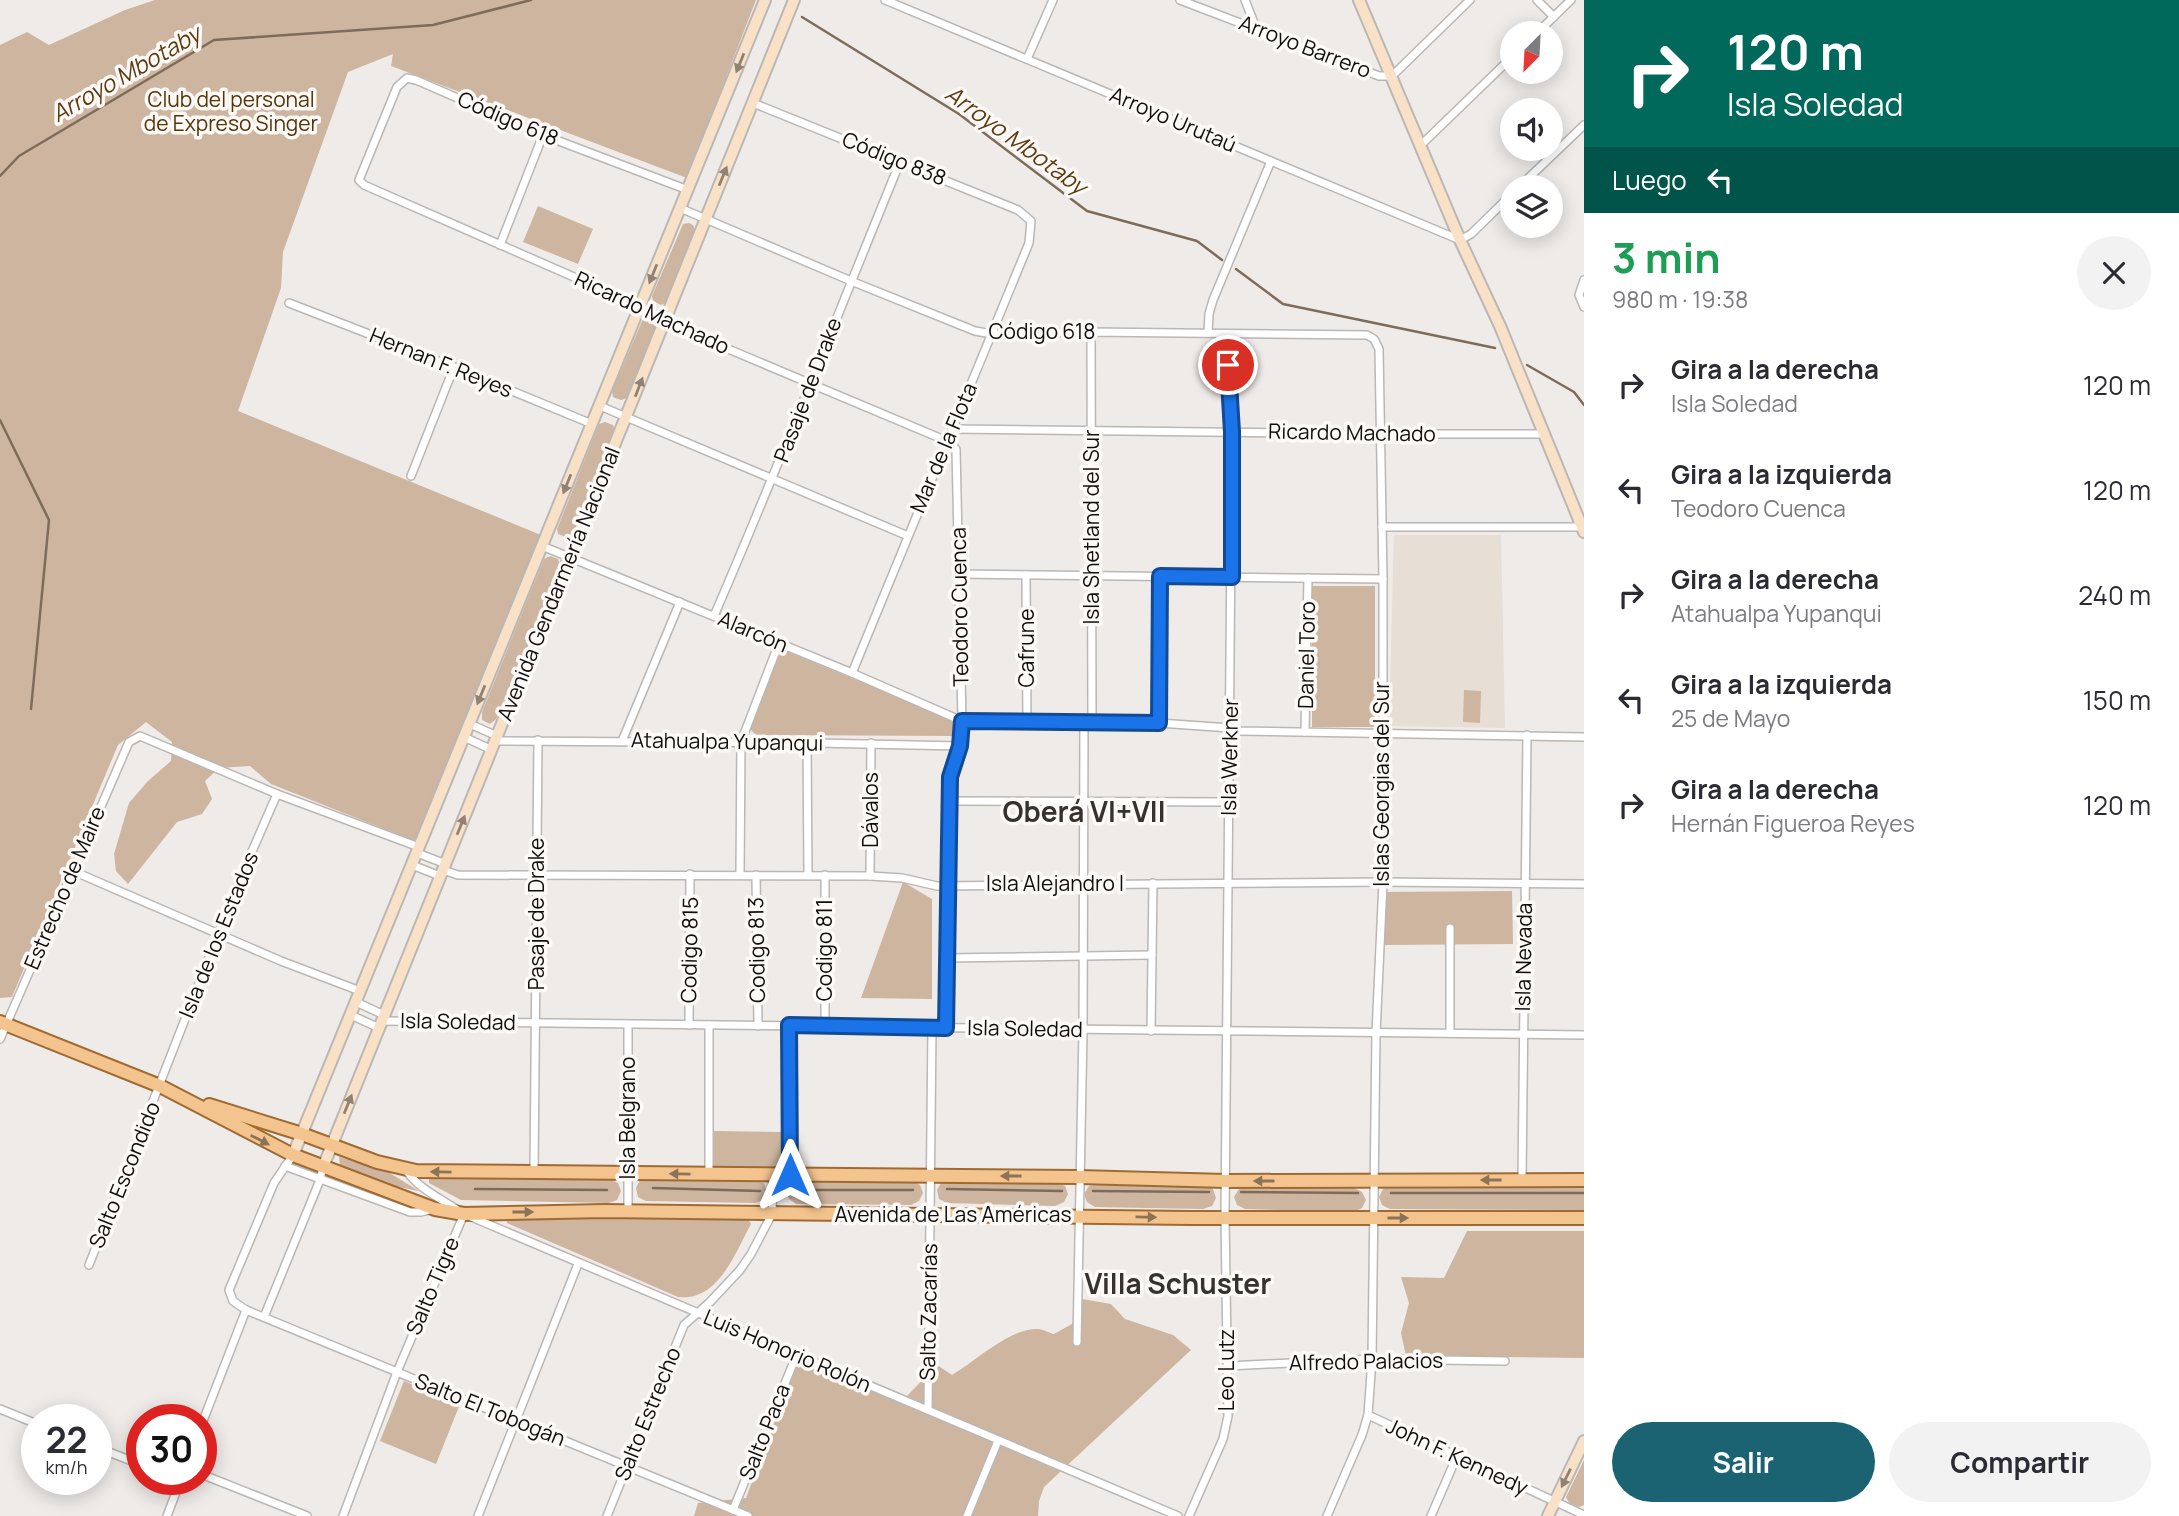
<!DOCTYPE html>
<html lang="es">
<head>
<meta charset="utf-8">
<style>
	:root { --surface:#fff; --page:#f2f2f3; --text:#2b2b33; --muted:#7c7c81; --accent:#1b6372 }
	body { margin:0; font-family:Manrope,sans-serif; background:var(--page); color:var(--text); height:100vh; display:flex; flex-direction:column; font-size:26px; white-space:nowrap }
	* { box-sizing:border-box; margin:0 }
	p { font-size:23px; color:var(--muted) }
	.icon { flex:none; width:38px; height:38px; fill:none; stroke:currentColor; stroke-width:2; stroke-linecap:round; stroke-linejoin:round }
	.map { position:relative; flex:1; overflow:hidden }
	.sheet { display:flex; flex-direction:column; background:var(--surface); width:595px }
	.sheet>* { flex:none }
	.banner { background:#00695c; color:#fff; overflow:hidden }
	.needle { width:46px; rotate:204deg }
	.buttons { position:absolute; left:1500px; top:21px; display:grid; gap:14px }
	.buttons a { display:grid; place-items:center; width:63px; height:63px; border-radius:50%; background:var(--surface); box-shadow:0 4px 18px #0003; font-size:35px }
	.speed { position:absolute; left:21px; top:1404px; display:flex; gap:14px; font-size:35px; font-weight:700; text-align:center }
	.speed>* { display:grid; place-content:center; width:91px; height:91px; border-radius:50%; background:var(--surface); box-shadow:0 4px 18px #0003; line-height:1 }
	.speed small { font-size:18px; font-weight:400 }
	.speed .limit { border:10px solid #d22; background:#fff; color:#111 }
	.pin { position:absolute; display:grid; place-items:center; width:60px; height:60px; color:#fff; margin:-30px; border:4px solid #fff; border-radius:50%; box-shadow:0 2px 7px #0007 }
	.me { position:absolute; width:77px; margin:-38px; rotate:0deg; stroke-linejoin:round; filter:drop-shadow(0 0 5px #0008) }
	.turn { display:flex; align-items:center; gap:24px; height:147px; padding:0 28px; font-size:32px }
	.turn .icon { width:91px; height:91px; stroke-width:2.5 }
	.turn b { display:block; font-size:49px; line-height:60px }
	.then { display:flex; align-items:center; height:66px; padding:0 28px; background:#0003; gap:14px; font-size:26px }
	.round { display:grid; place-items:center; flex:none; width:74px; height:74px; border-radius:37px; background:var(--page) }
	.headline { display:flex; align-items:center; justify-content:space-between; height:119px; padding:0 28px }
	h1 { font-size:42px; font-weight:700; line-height:52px; color:#1e9e55 }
	.primary-button { display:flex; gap:14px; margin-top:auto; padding:14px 28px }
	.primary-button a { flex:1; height:80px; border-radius:42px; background:var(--accent); color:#fff; font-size:28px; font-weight:700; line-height:80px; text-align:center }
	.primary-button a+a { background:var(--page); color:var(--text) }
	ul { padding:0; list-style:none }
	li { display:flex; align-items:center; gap:21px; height:105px; padding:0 28px }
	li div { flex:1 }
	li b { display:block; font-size:26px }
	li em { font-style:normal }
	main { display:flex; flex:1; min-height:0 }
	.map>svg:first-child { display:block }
	.built { fill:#e7ded5 }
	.green { fill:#cdb59f }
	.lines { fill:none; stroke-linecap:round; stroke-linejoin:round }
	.stream { stroke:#7e6c5b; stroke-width:2.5 }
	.street-casing { stroke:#bab7b4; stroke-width:10 }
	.secondary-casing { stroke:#bab7b4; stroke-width:14 }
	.primary-casing { stroke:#9f6b32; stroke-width:16 }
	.street { stroke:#fff; stroke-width:7 }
	.secondary { stroke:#f9e1c7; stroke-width:10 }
	.primary { stroke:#f4c48f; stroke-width:12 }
	.oneway { fill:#908274 }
	.oneway2 { fill:#8d7355 }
	.route-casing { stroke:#114b97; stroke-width:18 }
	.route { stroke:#1a73e8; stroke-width:12 }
	.labels { text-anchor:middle; stroke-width:7; stroke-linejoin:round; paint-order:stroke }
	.street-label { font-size:21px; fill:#100f0e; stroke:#fcf9f6 }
	.park-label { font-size:21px; fill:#573308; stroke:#fcf9f6 }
	.water-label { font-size:23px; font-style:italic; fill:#5e3a10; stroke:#fcf9f6 }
	.district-label { font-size:28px; font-weight:bold; fill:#353230; stroke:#fcf9f6 }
</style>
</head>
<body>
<main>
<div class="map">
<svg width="1584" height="1516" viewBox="0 0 1584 1516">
	<rect width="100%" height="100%" fill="#efebe8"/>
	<polygon class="built" points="1394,535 1501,535 1505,728 1389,726"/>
	<g class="green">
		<polygon points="155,0 756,0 687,178 391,66 393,54 348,72 283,252 281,288 238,411 541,535 422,844 271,784 250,766 219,768 205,781 212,799 202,814 177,822 128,884 116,871 114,854 129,803 148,781 171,761 172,742 146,722 118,745 12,997 0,998 0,45 27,32 49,45 125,10"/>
		<polygon points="538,206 593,229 578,264 523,242"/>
		<polygon points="689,223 693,225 696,232 667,302 661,305 653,301 652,296 683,224"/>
		<polygon points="643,319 653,321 656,328 627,398 621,400 613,397 612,391"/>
		<polygon points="605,422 613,425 615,431 572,535 566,537 558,534 557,529 599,424"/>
		<polygon points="550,556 558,559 560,565 496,719 490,724 482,720 482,712 544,559"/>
		<rect x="1312" y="586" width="63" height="141"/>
		<polygon points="781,649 956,721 954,736 756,735 749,728"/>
		<polygon points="1464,690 1481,691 1480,723 1463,722"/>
		<polygon points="903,882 932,899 932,999 861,998"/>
		<polygon points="1512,891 1513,944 1385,945 1385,892"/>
		<polygon points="714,1131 783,1132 782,1171 714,1170"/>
		<polygon points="339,1157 388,1172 419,1191 398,1187 340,1165"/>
		<polygon points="429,1176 455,1179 463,1176 610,1179 618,1183 621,1191 617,1200 609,1203 461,1200 429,1183"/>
		<polygon points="649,1178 756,1180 764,1183 767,1192 763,1200 755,1203 646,1201 638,1197 636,1188 640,1180"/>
		<polygon points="950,1180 1056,1182 1065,1186 1068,1194 1064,1202 1055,1206 947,1203 939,1199 937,1190 941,1183"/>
		<polygon points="799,1181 912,1181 920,1185 923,1193 919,1201 911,1205 796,1204 789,1199 786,1191 791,1183"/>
		<polygon points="1098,1184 1204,1185 1213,1189 1216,1198 1212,1206 1203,1209 1095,1207 1087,1202 1084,1194 1089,1186"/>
		<polygon points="1247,1186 1354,1188 1362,1192 1366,1200 1362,1208 1353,1212 1245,1209 1237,1205 1234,1197 1239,1189"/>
		<polygon points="1392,1186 1584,1186 1584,1210 1390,1209 1382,1205 1379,1197 1383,1189"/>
		<path d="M507,1216L748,1219L751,1224C735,1253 718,1302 678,1297L507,1223Z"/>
		<polygon points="1467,1231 1584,1231 1584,1358 1406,1356 1401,1333 1409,1303 1401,1277 1444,1278"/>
		<path d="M1082,1299L1111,1304L1125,1319L1173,1335L1191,1350L1044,1487L1039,1501L1038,1516H694L698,1503L746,1498L799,1356L906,1397L937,1365L952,1375C976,1361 1010,1328 1038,1329C1043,1329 1049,1333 1054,1334L1072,1324Z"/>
		<polygon points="404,1381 460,1404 436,1464 380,1441"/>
		<polygon points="1584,1460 1584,1505 1579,1507 1569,1503 1566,1497"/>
	</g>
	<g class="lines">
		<g class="stream">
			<polyline points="802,17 959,114 1087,211 1197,241 1222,260"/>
			<polyline points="0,176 19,156 214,40 433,25 531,0"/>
			<polyline points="1236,269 1283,304 1495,348"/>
			<polyline points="1527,365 1574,392 1584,405"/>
			<polyline points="0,420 49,520 31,709"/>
			<polyline points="653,1188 760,1191"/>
			<polyline points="475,1189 607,1190"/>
			<polyline points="947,1189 1062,1191"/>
			<polyline points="795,1190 913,1190"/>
			<polyline points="1093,1191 1209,1192"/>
			<polyline points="1241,1192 1358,1193"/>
			<polyline points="1391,1193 1584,1193"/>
		</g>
		<defs>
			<g id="street">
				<polyline points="885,0 1460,240 1471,234 1512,194"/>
				<polyline points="1180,0 1379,76 1392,76 1470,0"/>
				<polyline points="1245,0 1256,28"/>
				<polyline points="1537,0 1554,17"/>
				<polyline points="1537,33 1571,0"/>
				<polyline points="1027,59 1053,0"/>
				<polyline points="753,103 1018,210 1031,221 1029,243 852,673"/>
				<polyline points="1421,145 1512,57"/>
				<polyline points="1519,187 1584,125"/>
				<polyline points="688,190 543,135 416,80 407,78 397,87 359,180 364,185 640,306 664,322 947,441 956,449 962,721 960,746 950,777 946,1028"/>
				<polyline points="680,208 851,281 975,331 992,334 1091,332 1367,335 1374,339 1379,349 1383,579 1383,882 1376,1033 1372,1359 1368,1415 1362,1435 1327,1516"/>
				<polyline points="500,245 543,135"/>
				<polyline points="1584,280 1579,295 1584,307"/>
				<polyline points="289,303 454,367 592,424"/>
				<polyline points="1091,332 1092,723"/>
				<polyline points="1208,333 1209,314 1213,300 1271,161"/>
				<polyline points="600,406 908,536"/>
				<polyline points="952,429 1381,434 1543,434"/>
				<polyline points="411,476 454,367"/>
				<polyline points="1382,527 1582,527"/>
				<polyline points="542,546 852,673 962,721 1159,723 1230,728 1239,731 1584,737"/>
				<polyline points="959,574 1383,579"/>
				<polyline points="1026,575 1027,722"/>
				<path d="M714,616C779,466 838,313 900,162"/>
				<polyline points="1159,723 1160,576"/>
				<polyline points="470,724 497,736"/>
				<polyline points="1305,732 1308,578"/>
				<polyline points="464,737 492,750"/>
				<polyline points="495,741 816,743 960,746"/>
				<polyline points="622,741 680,602"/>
				<polyline points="807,743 808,875"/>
				<polyline points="949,801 1229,802"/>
				<polyline points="417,853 446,864"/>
				<polyline points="412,865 440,876"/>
				<polyline points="443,870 458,875 870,876 902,878 937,886 1383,882 1584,884"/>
				<polyline points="73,871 281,961 360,991"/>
				<polyline points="740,874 741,742 779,643"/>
				<polyline points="756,875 758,1026"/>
				<polyline points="870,876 871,743"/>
				<polyline points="947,958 1152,955"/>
				<polyline points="356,1002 384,1015"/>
				<polyline points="351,1015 379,1028"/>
				<polyline points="382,1021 1584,1035"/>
				<polyline points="689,1025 690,874"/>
				<polyline points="709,1025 709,1174"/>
				<polyline points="789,1025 790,1175"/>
				<polyline points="825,1026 825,875"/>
				<polyline points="1151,1031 1153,883"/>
				<polyline points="1450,1033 1450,928"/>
				<polyline points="0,1039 129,742 140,736 277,794"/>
				<polyline points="293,1155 274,1183 229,1290 233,1301 246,1310 748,1516"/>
				<polyline points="285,1166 410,1212 421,1212 433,1209"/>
				<path d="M406,1170C418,1188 438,1197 456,1209"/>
				<polyline points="534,1172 538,740"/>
				<polyline points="1522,1180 1527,735"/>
				<polyline points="628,1212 628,1025"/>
				<polyline points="469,1216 1178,1516"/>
				<polyline points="89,1265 237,886 277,794 419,847"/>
				<polyline points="264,1317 320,1180 323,1167"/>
				<polyline points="1077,1342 1083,1031 1084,722"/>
				<polyline points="1228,1366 1372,1359 1505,1361"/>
				<polyline points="0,1409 37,1424"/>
				<polyline points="928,1410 932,1027"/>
				<polyline points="1368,1415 1584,1515"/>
				<polyline points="201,1426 246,1310"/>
				<polyline points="96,1447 142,1465"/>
				<polyline points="201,1474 307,1516"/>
				<polyline points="733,1510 797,1354"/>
				<polyline points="167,1516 181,1479"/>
				<polyline points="343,1516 397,1372 464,1214"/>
				<polyline points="478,1516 578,1264"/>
				<polyline points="607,1516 684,1325 710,1302 740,1270 751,1254 772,1214 773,1175"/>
				<polyline points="967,1516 998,1441"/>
				<polyline points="1189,1516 1223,1439 1228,1416 1225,1217 1232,432 1227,334"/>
				<polyline points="1431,1516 1457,1456"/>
			</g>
			<g id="secondary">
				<polyline points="1359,0 1460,240 1500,326 1584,532"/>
				<polyline points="293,1155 765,0"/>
				<polyline points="323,1167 794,0"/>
				<polyline points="1548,1516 1584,1441"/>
			</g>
			<g id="primary">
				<polyline points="0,1022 160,1086 293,1155 435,1209 464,1214 604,1211 1190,1218 1584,1218"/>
				<polyline points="209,1105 302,1134 377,1162 416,1171 1079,1177 1226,1181 1584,1180"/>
			</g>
		</defs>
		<use href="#street" class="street-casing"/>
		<use href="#secondary" class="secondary-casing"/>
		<use href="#primary" class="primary-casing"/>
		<use href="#street" class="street"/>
		<use href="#secondary" class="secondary"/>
		<use href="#primary" class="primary"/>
	</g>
	<defs><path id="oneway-solid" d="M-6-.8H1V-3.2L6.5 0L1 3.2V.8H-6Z" transform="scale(1.75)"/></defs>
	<g class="oneway">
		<use href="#oneway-solid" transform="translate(740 63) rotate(112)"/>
		<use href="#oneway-solid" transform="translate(723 176) rotate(-68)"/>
		<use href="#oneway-solid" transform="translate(653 274) rotate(112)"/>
		<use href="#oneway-solid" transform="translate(639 387) rotate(-69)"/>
		<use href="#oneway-solid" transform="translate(567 484) rotate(112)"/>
		<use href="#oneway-solid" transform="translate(481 695) rotate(112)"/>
		<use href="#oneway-solid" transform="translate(461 825) rotate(-68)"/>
		<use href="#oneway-solid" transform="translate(348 1104) rotate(-68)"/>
		<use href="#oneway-solid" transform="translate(1566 1478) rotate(116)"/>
	</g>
	<g class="oneway2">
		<use href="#oneway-solid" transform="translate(260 1140) rotate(27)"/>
		<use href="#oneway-solid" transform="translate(441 1172) rotate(-179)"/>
		<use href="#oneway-solid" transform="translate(680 1174) rotate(-179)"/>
		<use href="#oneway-solid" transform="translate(1011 1176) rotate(-180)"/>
		<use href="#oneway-solid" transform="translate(1491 1180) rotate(180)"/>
		<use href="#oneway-solid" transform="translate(1264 1181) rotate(180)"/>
		<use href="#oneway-solid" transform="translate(523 1212)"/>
		<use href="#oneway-solid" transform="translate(1146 1217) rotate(1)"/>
		<use href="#oneway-solid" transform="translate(1398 1218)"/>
	</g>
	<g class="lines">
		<defs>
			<polyline id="route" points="790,1175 789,1025 946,1028 950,777 960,746 962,721 1159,723 1160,576 1232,577 1232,432 1228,365"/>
		</defs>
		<use href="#route" class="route-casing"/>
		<use href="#route" class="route"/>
	</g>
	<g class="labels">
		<g class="street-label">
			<text transform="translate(1305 47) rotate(21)" y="7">Arroyo Barrero</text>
			<text transform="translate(508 119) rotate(23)" y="7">Código 618</text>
			<text transform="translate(1173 120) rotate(23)" y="7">Arroyo Urutaú</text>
			<text transform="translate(894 159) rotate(22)" y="7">Código 838</text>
			<text transform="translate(652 313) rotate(25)" y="7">Ricardo Machado</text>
			<text x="1042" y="339">Código 618</text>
			<text transform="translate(441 363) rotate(22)" y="7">Hernan F. Reyes</text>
			<text transform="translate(808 390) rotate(-69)" y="7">Pasaje de Drake</text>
			<text transform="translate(1352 433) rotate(1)" y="7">Ricardo Machado</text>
			<text transform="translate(944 448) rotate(-67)" y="7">Mar de la Flota</text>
			<text transform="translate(1092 527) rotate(-90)" y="7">Isla Shetland del Sur</text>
			<text transform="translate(559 584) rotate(-68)" y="7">Avenida Gendarmería Nacional</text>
			<text transform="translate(960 607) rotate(-91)" y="7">Teodoro Cuenca</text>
			<text transform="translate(753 632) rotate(23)" y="7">Alarcón</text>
			<text transform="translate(1027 648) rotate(-90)" y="7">Cafrune</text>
			<text transform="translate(1307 655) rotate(-89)" y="7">Daniel Toro</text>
			<text transform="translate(727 742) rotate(1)" y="7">Atahualpa Yupanqui</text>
			<text transform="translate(1230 757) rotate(-89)" y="7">Isla Werkner</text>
			<text transform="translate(1382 784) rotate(-90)" y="7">Islas Georgias del Sur</text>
			<text transform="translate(871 810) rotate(-90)" y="7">Dávalos</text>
			<text x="1055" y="891">Isla Alejandro I</text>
			<text transform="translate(65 888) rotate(-67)" y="7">Estrecho de Maire</text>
			<text transform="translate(537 914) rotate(-90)" y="7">Pasaje de Drake</text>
			<text transform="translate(219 935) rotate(-68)" y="7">Isla de los Estados</text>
			<text transform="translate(690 950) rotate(-89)" y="7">Codigo 815</text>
			<text transform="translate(757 950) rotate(-91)" y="7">Codigo 813</text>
			<text transform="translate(825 950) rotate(-90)" y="7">Codigo 811</text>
			<text transform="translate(1524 957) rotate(-89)" y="7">Isla Nevada</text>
			<text transform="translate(458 1022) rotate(1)" y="7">Isla Soledad</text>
			<text transform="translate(1025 1029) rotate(1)" y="7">Isla Soledad</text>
			<text transform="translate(628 1118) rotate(-90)" y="7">Isla Belgrano</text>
			<text transform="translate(125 1175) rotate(-68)" y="7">Salto Escondido</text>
			<text x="953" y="1222">Avenida de Las Américas</text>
			<text transform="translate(433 1286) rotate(-67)" y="7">Salto Tigre</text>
			<text transform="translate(929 1312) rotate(-89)" y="7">Salto Zacarías</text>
			<text transform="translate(787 1351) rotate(23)" y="7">Luis Honorio Rolón</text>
			<text transform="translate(1366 1362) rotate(-1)" y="7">Alfredo Palacios</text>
			<text transform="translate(1227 1370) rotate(-90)" y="7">Leo Lutz</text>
			<text transform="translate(490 1410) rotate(22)" y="7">Salto El Tobogán</text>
			<text transform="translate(648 1414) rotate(-68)" y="7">Salto Estrecho</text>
			<text transform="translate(765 1432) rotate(-68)" y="7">Salto Paca</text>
			<text transform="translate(1457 1457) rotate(25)" y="7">John F. Kennedy</text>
		</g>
		<g class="park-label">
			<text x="231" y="107">Club del personal<tspan x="231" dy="24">de Expreso Singer</tspan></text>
		</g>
		<g class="water-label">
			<text transform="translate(126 74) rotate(-30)" y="8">Arroyo Mbotaby</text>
			<text transform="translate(1016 140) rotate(36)" y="8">Arroyo Mbotaby</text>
		</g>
		<g class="district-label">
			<text x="1084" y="822">Oberá VI+VII</text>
			<text x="1178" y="1294">Villa Schuster</text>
		</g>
	</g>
</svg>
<div class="buttons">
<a><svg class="needle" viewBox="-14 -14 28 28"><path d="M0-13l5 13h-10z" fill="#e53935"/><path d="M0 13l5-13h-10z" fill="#7c7c81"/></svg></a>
<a><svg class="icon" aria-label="sound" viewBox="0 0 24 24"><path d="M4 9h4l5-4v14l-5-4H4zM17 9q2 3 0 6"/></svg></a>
<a><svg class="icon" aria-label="layers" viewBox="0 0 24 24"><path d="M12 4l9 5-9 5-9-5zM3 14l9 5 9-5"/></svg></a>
</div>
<div class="speed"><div>22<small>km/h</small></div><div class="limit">30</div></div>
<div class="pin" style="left:1228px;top:365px;background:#d93025"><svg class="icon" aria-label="arrive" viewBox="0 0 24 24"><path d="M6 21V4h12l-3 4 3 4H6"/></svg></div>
<svg class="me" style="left:790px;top:1175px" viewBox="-20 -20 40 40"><path d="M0-17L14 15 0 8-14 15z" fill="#1a73e8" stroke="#fff" stroke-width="4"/></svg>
</div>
<section class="sheet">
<div class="banner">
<div class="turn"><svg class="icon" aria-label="right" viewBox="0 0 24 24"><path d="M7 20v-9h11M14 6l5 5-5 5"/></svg><div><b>120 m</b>Isla Soledad</div></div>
<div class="then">Luego<svg class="icon" aria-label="left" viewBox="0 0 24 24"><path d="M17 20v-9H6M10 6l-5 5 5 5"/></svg></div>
</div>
<div class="headline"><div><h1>3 min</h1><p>980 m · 19:38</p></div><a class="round"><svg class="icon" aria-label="close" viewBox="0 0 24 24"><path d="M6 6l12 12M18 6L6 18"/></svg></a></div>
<ul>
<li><svg class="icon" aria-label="right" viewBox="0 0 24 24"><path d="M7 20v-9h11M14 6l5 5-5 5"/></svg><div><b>Gira a la derecha</b><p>Isla Soledad</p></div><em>120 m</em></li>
<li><svg class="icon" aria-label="left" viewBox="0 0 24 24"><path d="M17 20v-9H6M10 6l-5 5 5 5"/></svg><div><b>Gira a la izquierda</b><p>Teodoro Cuenca</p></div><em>120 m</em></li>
<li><svg class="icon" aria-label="right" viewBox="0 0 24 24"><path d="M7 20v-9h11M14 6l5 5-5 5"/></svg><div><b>Gira a la derecha</b><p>Atahualpa Yupanqui</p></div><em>240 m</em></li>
<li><svg class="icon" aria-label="left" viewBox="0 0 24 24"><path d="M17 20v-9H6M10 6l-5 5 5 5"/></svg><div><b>Gira a la izquierda</b><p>25 de Mayo</p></div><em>150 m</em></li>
<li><svg class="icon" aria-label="right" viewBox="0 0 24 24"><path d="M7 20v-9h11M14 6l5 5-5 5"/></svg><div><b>Gira a la derecha</b><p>Hernán Figueroa Reyes</p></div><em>120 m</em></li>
</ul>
<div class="primary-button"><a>Salir</a><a>Compartir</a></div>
</section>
</main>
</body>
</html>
